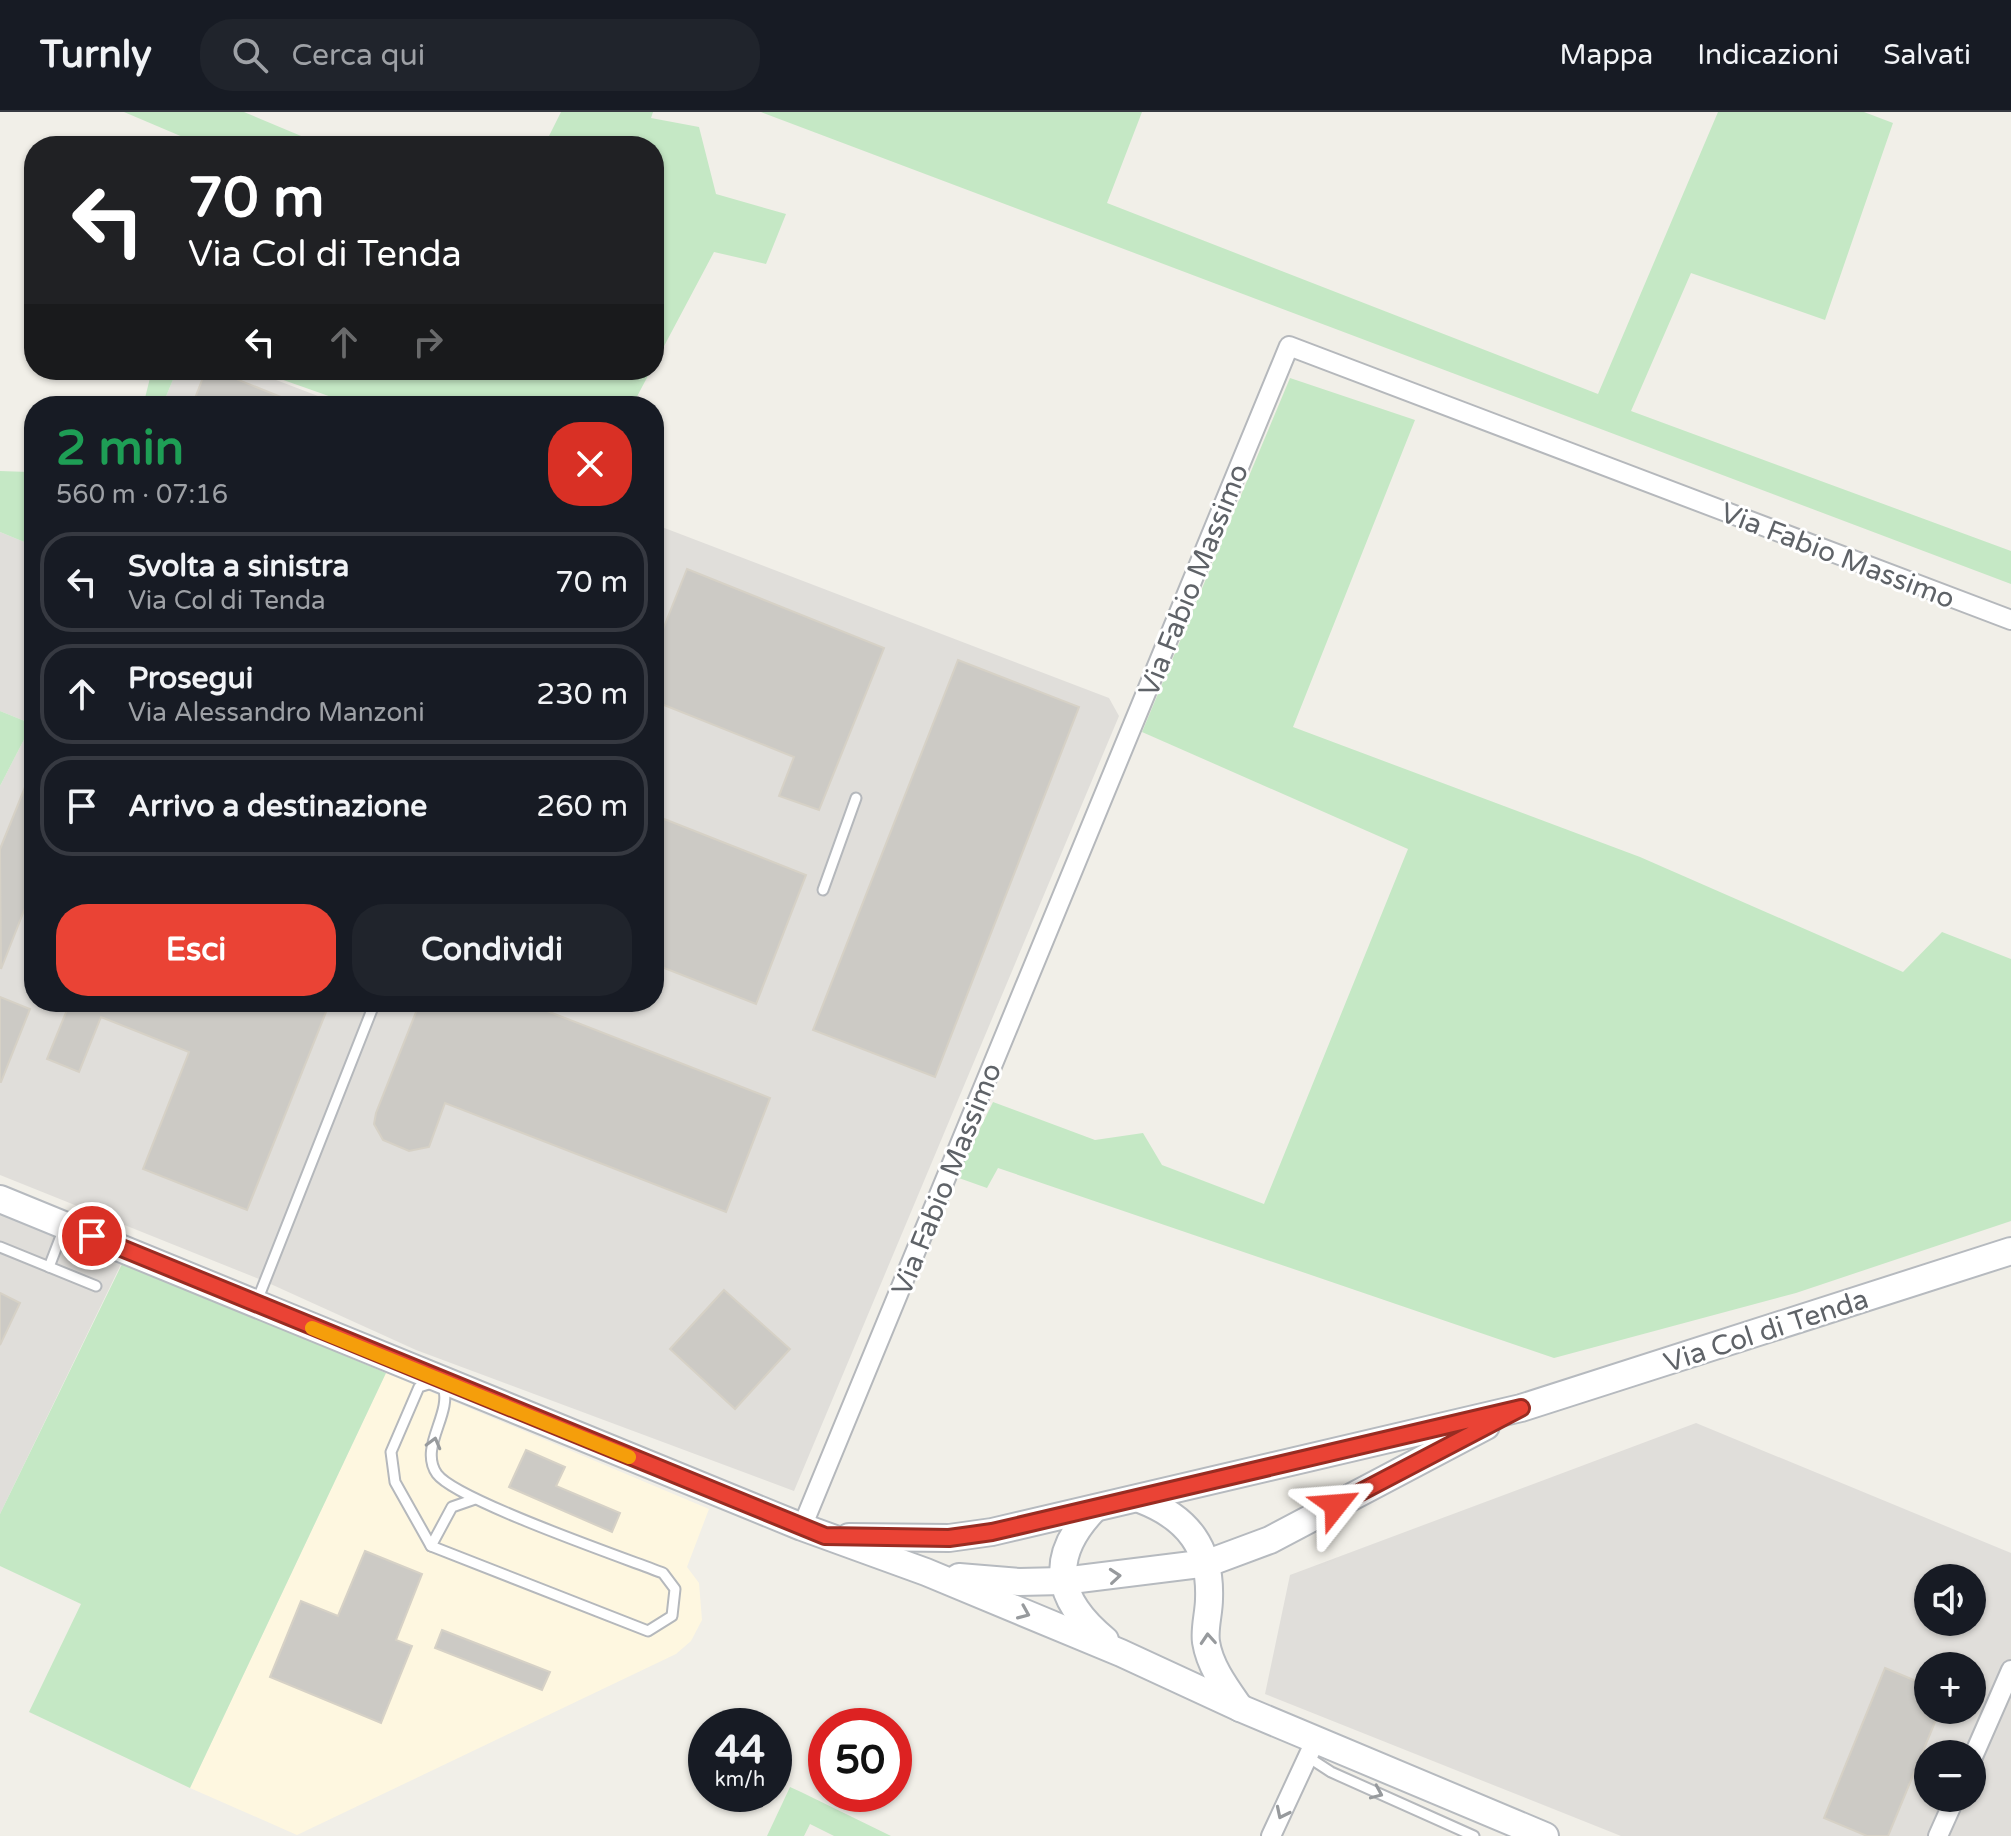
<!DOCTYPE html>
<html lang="it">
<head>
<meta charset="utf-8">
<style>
	:root { --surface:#171b24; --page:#20242c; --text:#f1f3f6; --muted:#9ea1a6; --line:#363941; --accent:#ea4335 }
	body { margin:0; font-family:"Varela Round",sans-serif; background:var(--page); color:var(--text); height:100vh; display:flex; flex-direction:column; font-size:30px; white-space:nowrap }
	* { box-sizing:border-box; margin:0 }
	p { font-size:26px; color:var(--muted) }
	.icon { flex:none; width:44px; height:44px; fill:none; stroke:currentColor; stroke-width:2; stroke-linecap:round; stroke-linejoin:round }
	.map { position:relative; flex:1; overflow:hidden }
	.panel { position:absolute; left:24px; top:284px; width:640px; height:616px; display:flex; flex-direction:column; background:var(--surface); border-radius:32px; box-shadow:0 2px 6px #0004 }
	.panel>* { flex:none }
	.banner { position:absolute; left:24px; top:24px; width:640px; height:244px; border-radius:32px; box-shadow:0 2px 6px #0004; background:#202124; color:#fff; overflow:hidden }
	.fabs { position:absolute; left:1914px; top:1452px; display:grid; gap:16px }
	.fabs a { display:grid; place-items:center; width:72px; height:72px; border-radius:50%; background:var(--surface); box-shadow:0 2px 6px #0004; font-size:40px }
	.speed { position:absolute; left:688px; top:1596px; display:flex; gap:16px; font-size:40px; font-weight:700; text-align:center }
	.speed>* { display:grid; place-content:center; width:104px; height:104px; border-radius:50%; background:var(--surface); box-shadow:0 2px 6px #0004; line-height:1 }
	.speed small { font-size:20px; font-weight:400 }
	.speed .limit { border:12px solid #d22; background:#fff; color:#111 }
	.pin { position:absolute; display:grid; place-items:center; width:68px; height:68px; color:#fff; margin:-34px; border:4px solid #fff; border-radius:50%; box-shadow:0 2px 8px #0007 }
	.me { position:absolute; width:88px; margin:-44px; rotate:62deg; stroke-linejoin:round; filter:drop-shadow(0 0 6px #0008) }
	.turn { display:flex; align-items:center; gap:28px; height:168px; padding:0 32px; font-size:36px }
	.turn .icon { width:104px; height:104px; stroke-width:2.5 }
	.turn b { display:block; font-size:56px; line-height:68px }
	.lanes { display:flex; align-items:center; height:76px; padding:0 32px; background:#0003; justify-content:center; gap:40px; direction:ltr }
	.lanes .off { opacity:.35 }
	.round { display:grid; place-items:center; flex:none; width:84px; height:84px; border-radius:32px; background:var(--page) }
	.summary { display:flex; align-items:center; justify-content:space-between; height:136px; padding:0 32px }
	h1 { font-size:48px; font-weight:700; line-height:60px; color:#1e9e55 }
	.button { display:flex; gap:16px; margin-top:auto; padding:16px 32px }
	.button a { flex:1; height:92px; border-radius:32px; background:var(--accent); color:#fff; font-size:32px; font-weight:700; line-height:92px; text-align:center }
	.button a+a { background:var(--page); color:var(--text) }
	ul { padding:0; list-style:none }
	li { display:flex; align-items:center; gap:24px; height:100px; margin:0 16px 12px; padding:0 16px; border:4px solid var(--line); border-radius:32px }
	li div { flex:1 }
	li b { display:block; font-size:30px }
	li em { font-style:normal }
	header { display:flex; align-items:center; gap:48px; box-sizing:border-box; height:112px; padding:0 40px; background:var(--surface); border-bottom:2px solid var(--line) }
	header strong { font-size:38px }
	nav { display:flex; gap:44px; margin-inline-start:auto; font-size:28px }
	.search { width:560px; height:72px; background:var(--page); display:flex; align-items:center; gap:20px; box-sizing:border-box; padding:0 28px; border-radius:32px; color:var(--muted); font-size:30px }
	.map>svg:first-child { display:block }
	.commercial { fill:#fef7e0 }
	.industrial { fill:#e0deda; fill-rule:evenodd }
	.green { fill:#c5e8c5 }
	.building { fill:#cccac5; stroke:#d6d1c6; stroke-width:2 }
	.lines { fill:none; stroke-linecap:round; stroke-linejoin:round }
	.lane-casing { stroke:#b5b8bc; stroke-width:13 }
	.street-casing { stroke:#b5b8bc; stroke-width:22 }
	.secondary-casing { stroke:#b6babf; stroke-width:30 }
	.lane { stroke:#fff; stroke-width:9 }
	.street { stroke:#fff; stroke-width:18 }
	.secondary { stroke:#fff; stroke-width:26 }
	.oneway { stroke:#979a9d }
	.route-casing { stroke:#982c22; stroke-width:20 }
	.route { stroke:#ea4335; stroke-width:14 }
	.slow { stroke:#f59e0b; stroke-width:14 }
	.labels { text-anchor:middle; stroke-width:6; stroke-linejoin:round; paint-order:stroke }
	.street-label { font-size:28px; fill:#5f6368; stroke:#fff }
</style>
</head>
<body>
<header>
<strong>Turnly</strong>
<div class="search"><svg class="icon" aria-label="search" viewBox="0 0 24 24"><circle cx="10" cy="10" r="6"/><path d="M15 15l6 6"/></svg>Cerca qui</div>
<nav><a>Mappa</a><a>Indicazioni</a><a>Salvati</a></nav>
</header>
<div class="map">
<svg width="2011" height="1724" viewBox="0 0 2011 1724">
	<rect width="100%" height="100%" fill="#f1efe8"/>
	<polygon class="commercial" points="386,1261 709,1397 687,1455 699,1471 702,1508 691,1529 676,1542 297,1723 190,1676"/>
	<g class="industrial">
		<polygon points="177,258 250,258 344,294 162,294"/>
		<polygon points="654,412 1109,586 1119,604 794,1379 416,1238 264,1169 0,1063 0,674 32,612 0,599 0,420 34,434 34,890 654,890"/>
		<polygon points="0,1099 122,1150 0,1402"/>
		<path d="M1696,1311L2011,1441V1724H1621L1265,1582L1290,1463ZM1928,1466H1972V1510H1928ZM1928,1554H1972V1598H1928ZM1928,1642H1972V1686H1928Z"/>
	</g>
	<g class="green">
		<polygon points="124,0 244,0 325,34 204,34"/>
		<polygon points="561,0 653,0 651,6 699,15 716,82 786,102 766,152 714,140 654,253 654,34 544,34"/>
		<polygon points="761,0 1142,0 1107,91 1598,282 1718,0 1864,0 1893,11 1825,208 1691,161 1631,299 2011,439 2011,472"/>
		<polygon points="152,258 177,258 162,294 143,294"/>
		<polygon points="255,258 651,258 632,294 357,294"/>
		<polygon points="1290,266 1415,308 1293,615 1640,745 1903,860 1942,820 2011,847 2011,1109 1796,1181 1554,1246 998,1056 987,1076 956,1065 993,990 1095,1028 1143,1021 1162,1053 1264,1092 1408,737 1142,620"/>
		<polygon points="0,359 29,360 34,366 34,434 0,420"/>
		<polygon points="0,599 32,612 0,674"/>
		<polygon points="123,1150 386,1261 190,1676 29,1600 81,1492 0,1454 0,1402"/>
		<polygon points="790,1675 801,1680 891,1724 834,1724 810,1712 804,1724 767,1724"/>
	</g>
	<g class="building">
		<polygon points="206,258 214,258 303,294 192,294"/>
		<polygon points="687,457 884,536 819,698 779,684 794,645 654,589 654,540"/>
		<polygon points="958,548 1079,595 935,965 813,918"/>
		<polygon points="34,653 34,773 1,857 0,737"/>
		<polygon points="654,703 806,763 756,892 654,852"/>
		<polygon points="0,885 30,897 1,970 0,970"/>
		<polygon points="65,890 330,890 247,1098 143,1057 189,940 101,905 79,960 47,947 69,893"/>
		<polygon points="420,890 524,890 770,986 726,1100 445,991 429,1035 409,1039 383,1028 374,1012 376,1001"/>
		<polygon points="724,1178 790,1237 735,1297 670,1237"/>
		<polygon points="0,1181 20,1191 0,1233"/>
		<polygon points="526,1338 565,1355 556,1374 620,1401 612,1420 509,1375"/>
		<polygon points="365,1439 422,1462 396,1528 412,1534 381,1611 270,1565 301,1489 338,1504"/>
		<polygon points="442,1518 550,1560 542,1578 435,1536"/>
		<polygon points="1885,1556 1928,1574 1928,1598 1940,1598 1888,1724 1867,1724 1824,1706"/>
	</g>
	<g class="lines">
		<defs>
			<g id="lane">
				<polyline points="823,778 856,686"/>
				<polyline points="0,1135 96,1174"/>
				<polyline points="49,1155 64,1116"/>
				<polyline points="257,1189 375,890"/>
				<path d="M443,1274C453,1302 418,1335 437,1362C456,1388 624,1446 663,1461L675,1477L672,1504L648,1519L431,1434L452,1395L475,1387"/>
				<polyline points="431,1434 395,1370 391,1340 419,1275 432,1271"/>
				<polyline points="1308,1645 1331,1660 1474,1724"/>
			</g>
			<g id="street">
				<polyline points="802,1415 1289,234 2011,508"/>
				<polyline points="1972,1647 2011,1558"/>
				<polyline points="1271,1724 1316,1627"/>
				<polyline points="1938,1724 1955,1686"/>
			</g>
			<g id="secondary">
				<polyline points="0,1087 802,1415 926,1460 1121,1541 1240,1596 1545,1724"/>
				<path d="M1142,1388C1188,1406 1211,1436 1209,1487C1209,1501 1204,1516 1206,1530C1210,1555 1226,1576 1240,1596"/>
				<path d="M1094,1397C1048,1445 1055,1487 1105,1528"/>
				<polyline points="849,1425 949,1426 992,1420 1521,1296 2011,1139"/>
				<polyline points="959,1465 1019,1470 1063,1469 1208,1451 1270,1428 1486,1314"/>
			</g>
		</defs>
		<use href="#lane" class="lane-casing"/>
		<use href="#street" class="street-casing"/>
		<use href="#secondary" class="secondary-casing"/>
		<use href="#lane" class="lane"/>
		<use href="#street" class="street"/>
		<use href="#secondary" class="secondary"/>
	</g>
	<defs><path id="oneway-chevron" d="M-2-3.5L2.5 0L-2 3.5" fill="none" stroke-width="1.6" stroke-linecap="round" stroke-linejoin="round" transform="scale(2)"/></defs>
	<g class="oneway">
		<use href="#oneway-chevron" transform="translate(434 1331) rotate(-75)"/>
		<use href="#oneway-chevron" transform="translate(1115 1464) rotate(-5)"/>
		<use href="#oneway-chevron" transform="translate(1024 1501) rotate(23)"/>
		<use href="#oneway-chevron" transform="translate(1208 1527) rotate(-94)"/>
		<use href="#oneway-chevron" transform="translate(1377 1681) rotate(24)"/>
		<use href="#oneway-chevron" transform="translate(1282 1701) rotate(116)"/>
	</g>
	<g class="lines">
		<defs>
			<polyline id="route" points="92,1124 825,1424 949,1426 992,1420 1521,1296 1336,1393"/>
		</defs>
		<use href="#route" class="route-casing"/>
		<use href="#route" class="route"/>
		<polyline class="slow" points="312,1216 629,1345"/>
	</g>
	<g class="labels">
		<g class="street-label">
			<text transform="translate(1838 443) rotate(21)" y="10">Via Fabio Massimo</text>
			<text transform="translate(1193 468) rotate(-68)" y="10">Via Fabio Massimo</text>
			<text transform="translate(946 1067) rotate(-68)" y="10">Via Fabio Massimo</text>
			<text transform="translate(1766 1218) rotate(-18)" y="10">Via Col di Tenda</text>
		</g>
	</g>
</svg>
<div class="fabs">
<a><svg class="icon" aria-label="sound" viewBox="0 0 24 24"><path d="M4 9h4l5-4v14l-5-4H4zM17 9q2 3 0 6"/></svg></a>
<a>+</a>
<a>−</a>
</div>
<div class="speed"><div>44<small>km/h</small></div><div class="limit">50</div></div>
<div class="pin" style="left:92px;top:1124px;background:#d93025"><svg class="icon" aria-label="arrive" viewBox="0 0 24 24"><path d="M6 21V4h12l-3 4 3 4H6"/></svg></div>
<svg class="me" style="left:1336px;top:1393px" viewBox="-20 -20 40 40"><path d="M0-17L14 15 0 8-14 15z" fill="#ea4335" stroke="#fff" stroke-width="4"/></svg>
<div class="banner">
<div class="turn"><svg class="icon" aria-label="left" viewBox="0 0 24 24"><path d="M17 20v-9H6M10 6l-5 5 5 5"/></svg><div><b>70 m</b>Via Col di Tenda</div></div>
<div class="lanes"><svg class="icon" aria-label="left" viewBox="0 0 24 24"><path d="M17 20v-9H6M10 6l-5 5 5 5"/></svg><svg class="icon off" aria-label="ahead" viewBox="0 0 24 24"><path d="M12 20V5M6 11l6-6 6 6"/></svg><svg class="icon off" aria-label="right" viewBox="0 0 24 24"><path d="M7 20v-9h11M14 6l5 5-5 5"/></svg></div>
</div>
<section class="panel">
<div class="summary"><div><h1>2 min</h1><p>560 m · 07:16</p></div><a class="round" style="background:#d93025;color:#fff"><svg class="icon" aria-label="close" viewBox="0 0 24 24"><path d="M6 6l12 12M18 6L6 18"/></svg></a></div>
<ul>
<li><svg class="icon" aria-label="left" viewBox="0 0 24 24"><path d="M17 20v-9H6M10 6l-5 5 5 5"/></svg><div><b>Svolta a sinistra</b><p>Via Col di Tenda</p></div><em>70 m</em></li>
<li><svg class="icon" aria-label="ahead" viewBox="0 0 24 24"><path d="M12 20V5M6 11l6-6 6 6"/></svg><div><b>Prosegui</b><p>Via Alessandro Manzoni</p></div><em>230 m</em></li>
<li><svg class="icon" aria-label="arrive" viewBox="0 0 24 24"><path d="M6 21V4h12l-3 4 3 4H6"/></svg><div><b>Arrivo a destinazione</b></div><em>260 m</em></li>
</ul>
<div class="button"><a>Esci</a><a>Condividi</a></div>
</section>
</div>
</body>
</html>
